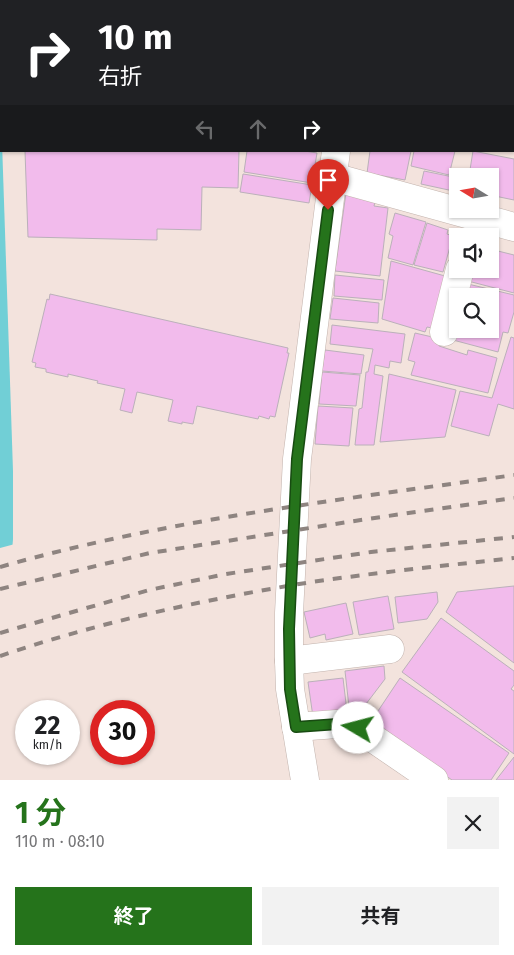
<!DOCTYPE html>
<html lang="ja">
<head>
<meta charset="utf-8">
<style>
	:root { --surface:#fff; --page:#f2f2f2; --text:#202124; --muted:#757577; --accent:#25731b }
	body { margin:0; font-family:"Fira Sans","Noto Sans JP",sans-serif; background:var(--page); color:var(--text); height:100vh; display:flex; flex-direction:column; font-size:19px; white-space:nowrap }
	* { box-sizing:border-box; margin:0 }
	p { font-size:16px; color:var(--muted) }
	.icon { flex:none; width:28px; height:28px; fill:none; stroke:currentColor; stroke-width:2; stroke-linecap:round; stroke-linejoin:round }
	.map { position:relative; height:780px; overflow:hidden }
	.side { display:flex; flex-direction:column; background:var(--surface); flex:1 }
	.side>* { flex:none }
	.banner { position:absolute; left:0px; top:0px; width:515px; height:152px; box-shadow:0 1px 4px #0004; background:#202124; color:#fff; overflow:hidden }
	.needle { width:32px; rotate:281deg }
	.controls { position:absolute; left:449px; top:168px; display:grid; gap:10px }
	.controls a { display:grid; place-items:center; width:50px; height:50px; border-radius:0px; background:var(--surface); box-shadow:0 1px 4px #0004; font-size:25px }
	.speed { position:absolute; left:15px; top:700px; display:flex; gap:10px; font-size:25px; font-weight:700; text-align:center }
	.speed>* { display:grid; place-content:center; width:65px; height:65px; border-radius:50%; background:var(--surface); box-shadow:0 1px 4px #0004; line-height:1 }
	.speed small { font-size:12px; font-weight:400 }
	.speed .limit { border:8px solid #d22; background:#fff; color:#111 }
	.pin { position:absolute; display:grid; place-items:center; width:42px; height:42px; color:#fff; margin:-51px -21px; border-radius:50% 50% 50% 0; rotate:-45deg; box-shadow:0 0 5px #0007 }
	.pin .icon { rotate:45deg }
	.me { position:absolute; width:55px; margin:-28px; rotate:278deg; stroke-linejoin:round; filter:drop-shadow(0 0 4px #0008) }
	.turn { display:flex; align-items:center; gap:18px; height:105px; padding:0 15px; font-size:22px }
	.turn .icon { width:65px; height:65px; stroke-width:2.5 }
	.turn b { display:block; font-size:35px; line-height:42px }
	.lanes { display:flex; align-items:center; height:48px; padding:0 15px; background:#0003; justify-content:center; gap:25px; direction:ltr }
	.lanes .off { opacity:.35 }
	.round { display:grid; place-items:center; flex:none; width:52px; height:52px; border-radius:0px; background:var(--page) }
	.overview { display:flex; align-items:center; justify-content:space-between; height:85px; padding:0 15px }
	h1 { font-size:30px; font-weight:700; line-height:38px; color:var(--accent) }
	.primary-button { display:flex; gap:10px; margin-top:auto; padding:10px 15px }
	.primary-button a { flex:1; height:58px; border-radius:0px; background:var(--accent); color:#fff; font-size:20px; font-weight:700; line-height:58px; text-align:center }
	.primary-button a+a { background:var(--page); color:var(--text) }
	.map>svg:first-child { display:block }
	.water { fill:#71cfd6 }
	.pier { fill:#f3e3dd }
	.building { fill:#f2bbec; stroke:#bbb0ba }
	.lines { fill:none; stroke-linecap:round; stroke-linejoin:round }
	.street-casing { stroke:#c2b3ad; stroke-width:29 }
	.street { stroke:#fff; stroke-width:28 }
	.rail { stroke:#8e8480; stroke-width:4; stroke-dasharray:9 9; stroke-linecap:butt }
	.route-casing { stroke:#184b12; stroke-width:12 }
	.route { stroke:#25731b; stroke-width:9 }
</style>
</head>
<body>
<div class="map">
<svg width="514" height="780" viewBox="0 0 514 780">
	<rect width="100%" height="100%" fill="#f3e3dd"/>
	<polygon class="water" points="0,82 13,471 13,539 8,607 0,676"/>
	<polygon class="pier" points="15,544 11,608 3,676 0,676 0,548"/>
	<g class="building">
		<polygon points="66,0 181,0 189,1 66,1"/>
		<polygon points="25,151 239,151 238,188 202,187 201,230 157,229 157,240 28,237"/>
		<polygon points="247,151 305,151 317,153 312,183 244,172"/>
		<polygon points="370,151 411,151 405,180 367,173"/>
		<polygon points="414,151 455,151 449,175 411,166"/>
		<polygon points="473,151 514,159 514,200 490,195 490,176 469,176"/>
		<polygon points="424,171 458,178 458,192 421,184"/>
		<polygon points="243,174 312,185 309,203 240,192"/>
		<polygon points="346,193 375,202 374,206 388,208 380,276 335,271"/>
		<polygon points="395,213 426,222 413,265 388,258 393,236 389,234"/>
		<polygon points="427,223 448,230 447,234 453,236 443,272 414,265"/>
		<polygon points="490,249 514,255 514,293 468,281 472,269 490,269"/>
		<polygon points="391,261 445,276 432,328 427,327 425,332 382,319"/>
		<polygon points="335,275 384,280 382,300 334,296"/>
		<polygon points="468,284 514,295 514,312 508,333 503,332 498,352 453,340 458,329 490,329 490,296 465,296"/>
		<polygon points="50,294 288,348 287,353 289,353 275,417 270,416 269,419 259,416 258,419 197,406 193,424 182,422 182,424 168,421 173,400 137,392 132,413 120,410 125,389 97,383 98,381 68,374 68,377 46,372 46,369 35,367 36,363 32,362 47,299 49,300"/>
		<polygon points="333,298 379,303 378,323 330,319"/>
		<polygon points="332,325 405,334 401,363 390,361 389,368 375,365 374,374 383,376 374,445 355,445 359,409 362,408 366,372 368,372 373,349 330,344"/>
		<polygon points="415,333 441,339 439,346 467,355 468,350 497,358 488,393 411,375 415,362 408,360"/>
		<polygon points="511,337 514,338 514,409 498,404 489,436 451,426 460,391 492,398"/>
		<polygon points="325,350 364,355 361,374 322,371"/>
		<polygon points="322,372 360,375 356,406 319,404"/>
		<polygon points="389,374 456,390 445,437 380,442"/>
		<polygon points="318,406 353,408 349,446 315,444"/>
		<polygon points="514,586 514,663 446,612 457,592"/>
		<polygon points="437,592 438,602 427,619 398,623 395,597"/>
		<polygon points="388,596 394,629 359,635 353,602"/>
		<polygon points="346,603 353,634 326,640 325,634 310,638 304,612"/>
		<polygon points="441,618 514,671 514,685 511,689 514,691 514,754 402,672"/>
		<polygon points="384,666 385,679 366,704 349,707 345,671"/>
		<polygon points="343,678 347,712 313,717 308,682"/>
		<polygon points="400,678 509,753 491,780 452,780 370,723"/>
		<polygon points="514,757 514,780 496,780"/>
	</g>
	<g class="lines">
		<defs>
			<g id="street">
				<polyline points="288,0 296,1"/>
				<polyline points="378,0 383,1"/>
				<polyline points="333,177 514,227"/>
				<polyline points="444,332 460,269"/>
				<polyline points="289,661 390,649"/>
				<polyline points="296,727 337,724 358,728 434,780"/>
				<polyline points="305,780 290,689 289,661 289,613 297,459 336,151"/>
			</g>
		</defs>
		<use href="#street" class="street-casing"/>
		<use href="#street" class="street"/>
		<g class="rail">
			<path d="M0,567C168,519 341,500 514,475"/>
			<polyline points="0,589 150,553 367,519 514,498"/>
			<polyline points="0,633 149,590 226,574 371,552 514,537"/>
			<path d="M0,656C97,623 198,601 299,584C370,573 442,566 514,558"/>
		</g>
	</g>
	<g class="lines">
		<defs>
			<polyline id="route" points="328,210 297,459 289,629 290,689 296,727 338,724 358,728"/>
		</defs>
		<use href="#route" class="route-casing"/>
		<use href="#route" class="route"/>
	</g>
</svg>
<div class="controls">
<a><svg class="needle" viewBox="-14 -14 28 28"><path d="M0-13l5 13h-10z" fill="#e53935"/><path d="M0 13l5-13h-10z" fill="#757577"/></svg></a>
<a><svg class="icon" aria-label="sound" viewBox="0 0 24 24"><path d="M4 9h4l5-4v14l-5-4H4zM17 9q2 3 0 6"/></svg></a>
<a><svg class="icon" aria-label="search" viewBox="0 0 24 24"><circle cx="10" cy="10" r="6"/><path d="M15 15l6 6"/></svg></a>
</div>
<div class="speed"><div>22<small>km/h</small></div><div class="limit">30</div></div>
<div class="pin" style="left:328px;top:210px;background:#d93025"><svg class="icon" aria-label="arrive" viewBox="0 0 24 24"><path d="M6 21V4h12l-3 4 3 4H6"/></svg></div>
<svg class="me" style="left:358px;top:728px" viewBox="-20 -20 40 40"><circle r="19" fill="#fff"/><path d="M0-13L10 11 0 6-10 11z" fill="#25731b"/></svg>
<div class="banner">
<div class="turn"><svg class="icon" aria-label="right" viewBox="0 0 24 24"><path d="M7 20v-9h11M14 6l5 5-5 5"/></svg><div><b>10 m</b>右折</div></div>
<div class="lanes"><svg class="icon off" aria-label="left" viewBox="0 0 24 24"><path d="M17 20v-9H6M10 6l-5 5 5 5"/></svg><svg class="icon off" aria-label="ahead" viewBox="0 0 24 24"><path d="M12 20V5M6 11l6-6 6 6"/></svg><svg class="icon" aria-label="right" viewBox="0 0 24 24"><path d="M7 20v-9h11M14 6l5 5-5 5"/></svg></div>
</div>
</div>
<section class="side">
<div class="overview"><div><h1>1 分</h1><p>110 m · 08:10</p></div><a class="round"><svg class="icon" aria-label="close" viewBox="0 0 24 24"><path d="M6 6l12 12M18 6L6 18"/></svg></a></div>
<div class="primary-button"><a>終了</a><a>共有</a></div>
</section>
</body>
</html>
